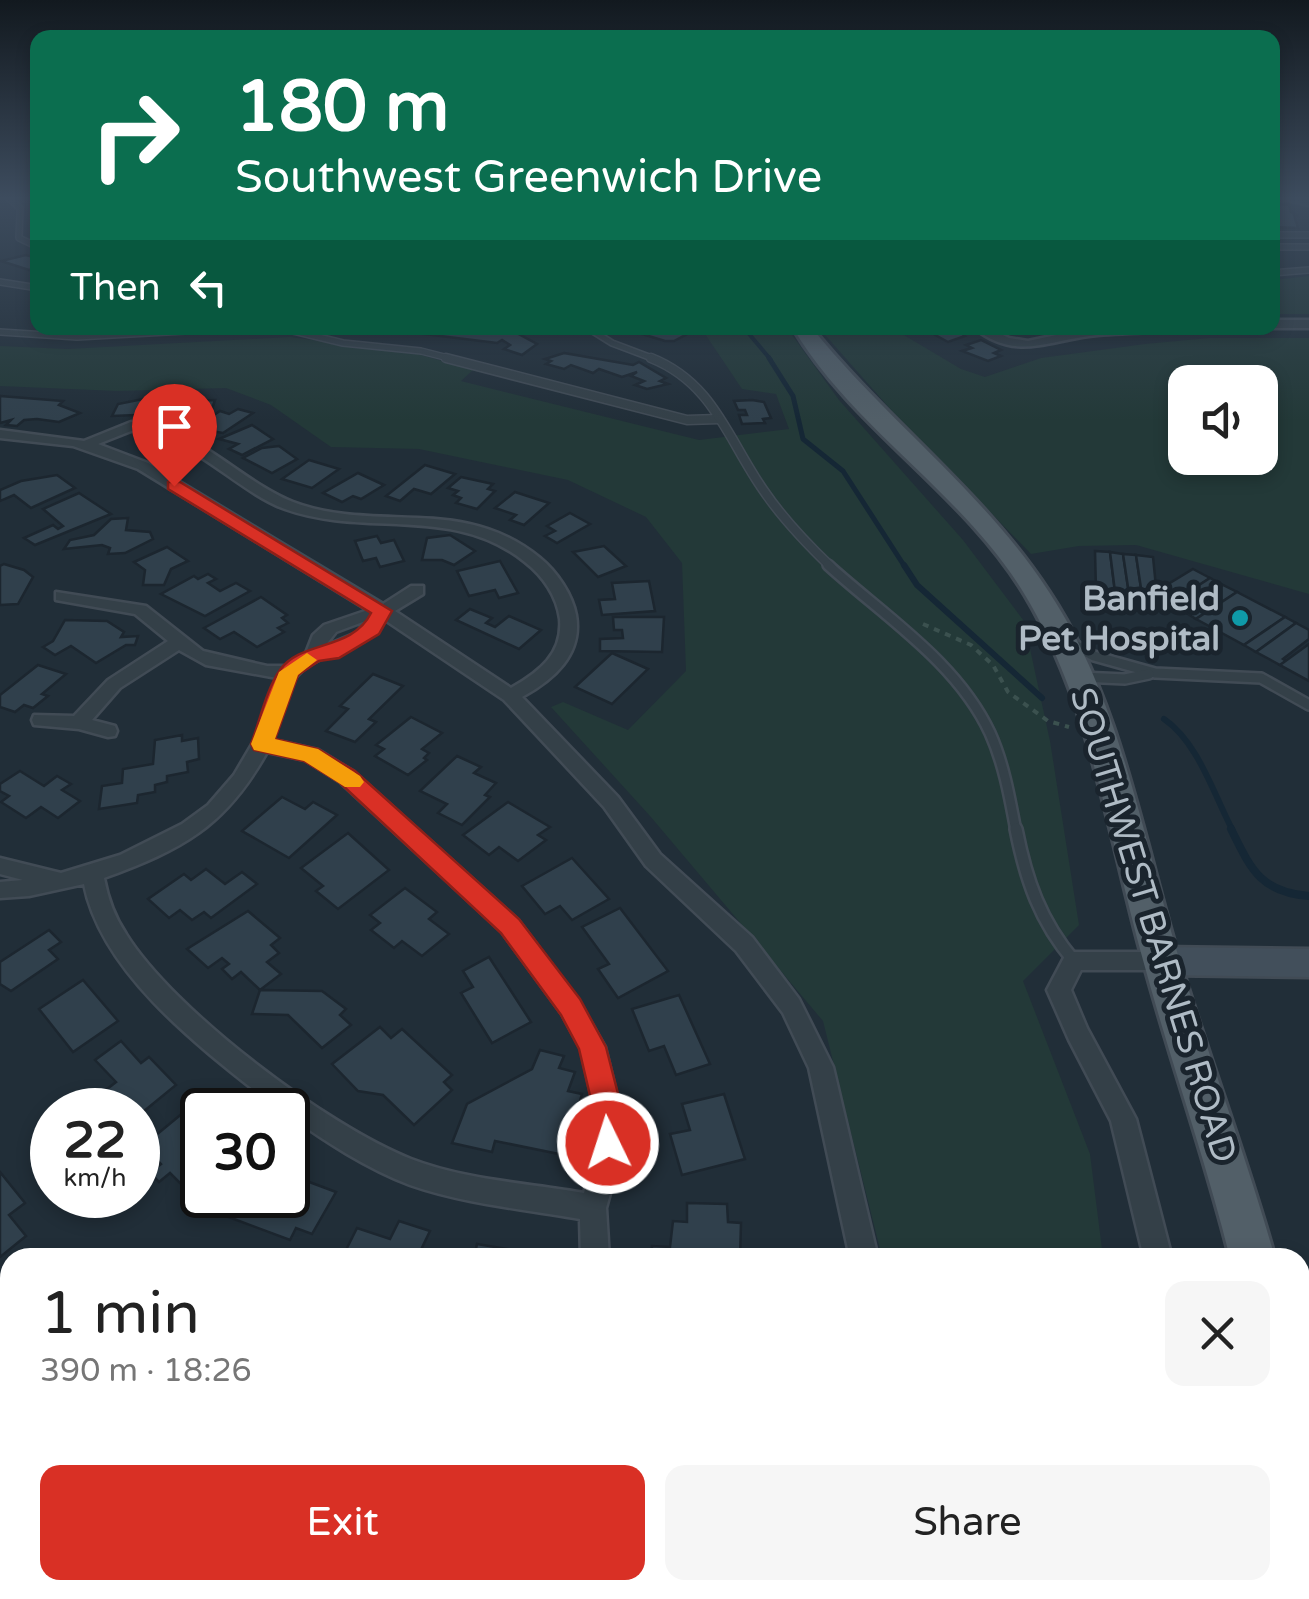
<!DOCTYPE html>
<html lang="en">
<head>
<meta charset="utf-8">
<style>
	:root { --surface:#fff; --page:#f6f6f6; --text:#222; --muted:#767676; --accent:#d93025 }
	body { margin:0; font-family:"Varela Round",sans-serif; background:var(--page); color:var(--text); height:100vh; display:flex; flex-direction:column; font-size:38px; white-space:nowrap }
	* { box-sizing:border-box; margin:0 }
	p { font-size:32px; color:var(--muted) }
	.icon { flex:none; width:55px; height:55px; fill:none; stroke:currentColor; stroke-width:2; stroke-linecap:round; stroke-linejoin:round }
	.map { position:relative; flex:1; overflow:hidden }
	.panel { position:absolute; left:0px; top:1248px; width:1310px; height:352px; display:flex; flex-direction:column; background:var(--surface); border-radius:30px 30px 0 0; box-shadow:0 5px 15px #0003 }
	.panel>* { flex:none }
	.guide { position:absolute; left:30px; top:30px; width:1250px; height:305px; border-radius:20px; box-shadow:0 5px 15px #0003; background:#0b6e4f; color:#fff; overflow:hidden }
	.tools { position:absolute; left:1168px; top:365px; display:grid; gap:20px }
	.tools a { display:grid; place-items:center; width:110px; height:110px; border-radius:20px; background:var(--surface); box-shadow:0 5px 15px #0003; font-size:50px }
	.speed { position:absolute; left:30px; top:1088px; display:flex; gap:20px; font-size:50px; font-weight:700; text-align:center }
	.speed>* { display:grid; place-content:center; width:130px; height:130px; border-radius:50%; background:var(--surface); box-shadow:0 5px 15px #0003; line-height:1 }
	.speed small { font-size:25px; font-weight:400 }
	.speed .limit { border:5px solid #111; border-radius:15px; background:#fff; color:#111 }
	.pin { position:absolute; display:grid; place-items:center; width:85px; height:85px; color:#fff; margin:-102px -42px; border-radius:50% 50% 50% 0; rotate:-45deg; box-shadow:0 0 10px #0007 }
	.pin .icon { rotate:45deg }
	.me { position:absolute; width:110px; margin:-55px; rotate:356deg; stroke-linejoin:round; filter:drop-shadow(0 0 8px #0008) }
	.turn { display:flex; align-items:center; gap:35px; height:210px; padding:0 40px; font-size:45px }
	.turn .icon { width:130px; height:130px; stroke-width:2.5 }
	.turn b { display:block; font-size:70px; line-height:85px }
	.then { display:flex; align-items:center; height:95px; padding:0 40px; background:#0003; gap:20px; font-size:38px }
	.round { display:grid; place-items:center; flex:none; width:105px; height:105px; border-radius:20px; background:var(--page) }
	.summary { display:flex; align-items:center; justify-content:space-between; height:170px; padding:0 40px }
	h1 { font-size:60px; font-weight:600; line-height:75px }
	.primary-button { display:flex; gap:20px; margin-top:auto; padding:20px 40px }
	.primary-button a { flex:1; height:115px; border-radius:20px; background:var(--accent); color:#fff; font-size:40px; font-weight:600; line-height:115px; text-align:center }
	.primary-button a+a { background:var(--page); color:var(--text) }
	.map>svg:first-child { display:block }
	.green { fill:#233938; fill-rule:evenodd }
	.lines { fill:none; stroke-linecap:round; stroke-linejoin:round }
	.stream-far3 { stroke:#152735; stroke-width:4 }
	.stream-far2 { stroke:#152735; stroke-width:5 }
	.stream-far1 { stroke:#152735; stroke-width:6 }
	.stream { stroke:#152735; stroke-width:8 }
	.building { fill:#30404c; stroke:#1c262f; stroke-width:2.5 }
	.service-far3-casing { stroke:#414b55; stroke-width:8 }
	.service-far2-casing { stroke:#414b55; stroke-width:11 }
	.service-far1-casing { stroke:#414b55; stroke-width:14 }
	.service-casing { stroke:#414b55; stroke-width:16 }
	.minor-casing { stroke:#414b55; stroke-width:5 }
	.secondary-casing { stroke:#414b55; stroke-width:5 }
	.primary-casing { stroke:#414b55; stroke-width:6 }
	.path { stroke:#3b514f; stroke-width:4; stroke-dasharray:6 6; stroke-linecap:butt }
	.service-far3 { stroke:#344048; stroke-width:5 }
	.service-far2 { stroke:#344048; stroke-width:8 }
	.service-far1 { stroke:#344048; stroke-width:9 }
	.service { stroke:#344048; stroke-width:11 }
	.minor { fill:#344048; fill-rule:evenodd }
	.secondary { fill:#424f5b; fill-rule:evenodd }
	.primary { fill:#525f68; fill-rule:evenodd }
	.route { fill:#d93025; stroke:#8d1f18; stroke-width:2.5 }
	.slow { fill:#f59e0b }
	.culture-dot { fill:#0f9aa8; stroke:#1a242d; stroke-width:4 }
	.labels { text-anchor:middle; stroke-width:10; stroke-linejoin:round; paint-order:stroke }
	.poi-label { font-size:35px; font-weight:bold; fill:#afbbc5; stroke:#1a242d; text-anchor:end }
	.street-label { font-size:35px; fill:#afbbc5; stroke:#1a242d }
</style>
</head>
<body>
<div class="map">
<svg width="1309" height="1599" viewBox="0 0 1309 1599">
	<rect width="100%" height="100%" fill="#212e38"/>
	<g class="green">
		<polygon points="1309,276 1309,314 1273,314 1273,280"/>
		<polygon points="701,328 787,328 839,400 963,540 1024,621 1050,741 1079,925 1023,981 1090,1154 1103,1257 882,1257 823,1021 650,816 551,707 563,702 628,730 686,671 682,563 646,517 568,480 419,449 331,447 271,405 226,388 117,391 0,386 0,346 68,349 290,337 418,354 473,370 461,381 699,440 789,429 776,394 742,389"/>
		<path d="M819,328H892L961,369L985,377L1041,358L1145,344L1209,338H1309V594L1136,545L1079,546L1031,554L892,411ZM1185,382H1260V458H1185Z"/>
		<polygon points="924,1590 1100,1590 1097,1599 927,1599"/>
	</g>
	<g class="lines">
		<polyline class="stream-far3" points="744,328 771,360"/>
		<polyline class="stream-far2" points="769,358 793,396 803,439 843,471 905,567"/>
		<g class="stream-far1">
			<polyline points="904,565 917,585 1042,698"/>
			<path d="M1164,719C1198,742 1214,795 1233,831"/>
		</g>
		<path class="stream" d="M1231,829C1251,869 1260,892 1309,896"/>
	</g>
	<g class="building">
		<polygon points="1272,204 1289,205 1291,212 1298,216 1294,215 1298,228 1272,227"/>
		<polygon points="26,255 38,258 38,267 29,270 1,261"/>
		<polygon points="434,328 511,330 537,344 522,355 504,349 510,345 502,340 497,343 424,334"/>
		<polygon points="631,328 682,328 689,333 674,341 665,341 632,331 636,329"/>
		<polygon points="933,328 957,328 965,336 948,342 928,331"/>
		<polygon points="981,340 1001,350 994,353 1001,356 988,361 962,351 972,348 966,345"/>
		<polygon points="564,353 633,365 639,362 666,378 660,381 668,384 647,389 635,385 644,381 631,376 637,372 622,377 599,369 593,373 571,365 564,369 546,364 551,361 545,359"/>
		<polygon points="0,396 63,401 59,405 80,413 59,422 37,419 24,420 17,426 6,425 11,420 0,423"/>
		<polygon points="148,398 182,398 180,401 215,400 211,412 112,416 118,404"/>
		<polygon points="752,400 764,402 771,418 763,419 765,423 742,424 739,415 747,415 745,410 738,410 734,401"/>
		<polygon points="238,409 253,413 223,433 194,428 220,411 229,414"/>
		<polygon points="252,425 273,439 242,455 229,449 238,444 219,439"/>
		<polygon points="279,446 297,459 272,473 243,458 262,448"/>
		<polygon points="309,460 339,469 312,488 282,479"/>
		<polygon points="425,465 455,474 431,494 414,489 400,501 386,496"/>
		<polygon points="358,473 384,485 361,499 353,496 342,502 323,493"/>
		<polygon points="57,475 75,488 31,508 14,495 0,501 0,490 21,481"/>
		<polygon points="461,477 493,484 488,489 495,491 477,509 456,503 461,498 453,495 458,491 448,488"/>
		<polygon points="515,492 549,503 524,525 510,520 516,515 495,508"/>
		<polygon points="79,493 111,514 35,545 24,538 53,525 58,529 63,526 43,509"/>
		<polygon points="570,513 590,524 557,543 545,536 555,531 547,526"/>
		<polygon points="128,518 126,530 150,532 153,539 125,553 108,554 110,548 102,545 64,549 70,540 94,535 111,519"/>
		<polygon points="450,535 475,551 454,565 442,560 422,560 427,538"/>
		<polygon points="377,536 381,543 394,540 404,561 380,567 376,558 363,561 355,541"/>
		<polygon points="604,546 626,566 598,577 573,552"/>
		<polygon points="167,547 188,561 171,569 164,585 143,585 145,570 134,562"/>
		<polygon points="1095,551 1110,552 1115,592 1096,590"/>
		<polygon points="1110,552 1123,554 1129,594 1115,592"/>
		<polygon points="1123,554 1136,555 1142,595 1129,594"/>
		<polygon points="1136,555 1153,557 1157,597 1142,595"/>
		<polygon points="500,561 518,593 499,598 495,590 469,596 457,571"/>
		<polygon points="4,564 24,570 33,577 18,604 0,605 0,566"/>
		<polygon points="1193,569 1210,578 1170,604 1157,597 1170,589 1165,586"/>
		<polygon points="208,574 216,579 208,583 220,591 236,583 250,591 205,616 161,594 194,576 198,579"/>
		<polygon points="1210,578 1223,585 1183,611 1170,604"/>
		<polygon points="649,581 655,611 602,615 599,600 615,599 612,583"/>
		<polygon points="1223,585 1237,592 1196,619 1183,611"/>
		<polygon points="1237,592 1285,617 1244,645 1196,619"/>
		<polygon points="261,597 287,615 282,618 288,623 278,628 284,632 257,647 234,632 220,639 204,628"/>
		<polygon points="470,609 492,618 486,623 495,627 509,616 541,630 519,649 456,620"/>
		<polygon points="613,617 664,617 662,652 600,651 600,639 623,638 622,630 614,630"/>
		<polygon points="1285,617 1296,623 1256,652 1244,645"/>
		<polygon points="65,620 107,621 124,632 121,637 138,636 135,645 126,645 96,663 71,646 55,655 43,647 53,641"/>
		<polygon points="1296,623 1309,630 1309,639 1283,659 1286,661 1280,665 1256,652"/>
		<polygon points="1309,644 1309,681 1280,665"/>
		<polygon points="612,653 648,669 612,704 575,687"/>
		<polygon points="38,665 66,674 42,694 48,696 33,708 24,705 15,712 0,707 0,695"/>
		<polygon points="373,674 403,686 369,719 376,722 355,742 326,731 348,709 340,706"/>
		<polygon points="411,717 442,733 422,749 429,753 424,758 427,760 408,775 375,756 384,749 376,745"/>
		<polygon points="182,735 182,741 198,738 199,759 187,762 188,772 167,776 167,782 155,785 155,792 138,795 137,803 99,809 102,786 122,783 123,769 153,764 155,740"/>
		<polygon points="457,756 481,767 474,773 496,783 485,795 490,797 462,825 438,813 447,804 420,791"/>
		<polygon points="20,771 44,786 57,776 71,784 62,790 80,801 58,818 41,807 26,818 1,802 9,796 0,791 0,784"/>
		<polygon points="282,797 305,809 313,802 337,815 289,858 242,831"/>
		<polygon points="508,802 550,827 538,835 546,840 518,861 499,847 489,855 463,835"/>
		<polygon points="348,833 389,870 338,909 316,891 323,886 301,868"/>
		<polygon points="572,858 609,899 572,920 560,906 545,914 522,886"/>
		<polygon points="206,869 225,884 242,872 257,884 211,918 204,912 192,920 180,910 169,918 148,899 184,874 191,880"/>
		<polygon points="405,888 437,912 429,919 449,934 422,956 402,941 394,948 371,930 380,923 370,915"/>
		<polygon points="620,908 668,971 618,998 598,969 609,964 582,927"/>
		<polygon points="248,911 280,938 271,945 279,953 267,962 281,974 260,990 241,972 232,979 222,969 229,964 222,958 208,968 187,949"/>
		<polygon points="49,930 61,942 49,950 58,959 11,991 0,984 0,962"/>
		<polygon points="489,957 531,1022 492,1043 461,993 473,987 463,971"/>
		<polygon points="83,980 118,1021 73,1052 39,1009"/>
		<polygon points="260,990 322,991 346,1009 340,1015 351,1025 322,1048 288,1015 252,1014"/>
		<polygon points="679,995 710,1064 676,1075 664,1046 649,1051 632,1009"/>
		<polygon points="380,1027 391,1038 402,1029 452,1075 444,1082 452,1090 414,1125 383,1095 358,1091 332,1064"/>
		<polygon points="121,1041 141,1063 149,1057 176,1085 138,1116 138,1110 111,1110 98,1096 116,1082 95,1060"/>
		<polygon points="540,1050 564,1056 559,1068 575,1072 568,1091 582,1094 564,1155 495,1141 492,1152 452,1143 467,1104 532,1069"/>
		<polygon points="724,1094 745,1159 682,1175 670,1134 690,1130 682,1104"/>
		<polygon points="184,1112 202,1132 202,1173 185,1188 170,1173 159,1182 150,1173 161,1164 144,1145"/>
		<polygon points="0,1172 25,1203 9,1215 26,1236 0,1257"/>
		<polygon points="288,1174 336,1192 312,1234 296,1228 290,1240 226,1216 239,1195 288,1195"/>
		<polygon points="687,1203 727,1204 728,1222 741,1223 740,1258 651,1258 652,1246 670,1247 673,1221 687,1222"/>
		<polygon points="399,1221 430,1231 417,1258 342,1258 357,1228 390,1239"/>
		<polygon points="477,1244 543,1255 474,1258"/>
		<polygon points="604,1590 635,1590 659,1599 602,1599"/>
	</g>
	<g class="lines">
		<defs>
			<g id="service-far3">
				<polyline points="8,197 20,208 19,238 38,247"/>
				<polyline points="1272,235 1309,235"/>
				<polyline points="1272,247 1309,247"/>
				<polyline points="1272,273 1309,270"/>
				<polyline points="0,282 38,288"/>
				<polyline points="281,328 343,343 421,351 456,360"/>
				<polyline points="588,328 612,343 657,360"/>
				<polyline points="0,332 77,337 239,328"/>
			</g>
			<g id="service-far2">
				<polyline points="446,358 687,420 719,419"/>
				<path d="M651,358C714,383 728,440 764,491C783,519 807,544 831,567"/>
			</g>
			<g id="service-far1">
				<path d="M828,565C884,616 957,662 990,733C1004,764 1010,799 1016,831"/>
				<polyline points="1073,644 1094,656 1155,673 1261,678 1309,705"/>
				<polyline points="1081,677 1125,679 1149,674"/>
			</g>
			<path id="service" d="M1016,829C1026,880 1040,921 1074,961"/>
			<g id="minor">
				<polygon points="1282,197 1309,199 1309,205 1284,199"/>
				<rect x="1272" y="320" width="37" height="8"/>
				<path d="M974,328H988L1009,338L1028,341L1090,328H1160L1154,332C1133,333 1110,333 1089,336C1044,342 1015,360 974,328Z"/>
				<path d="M131,422C188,420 241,482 293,502C378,534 462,494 540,558C557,572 572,594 576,615C583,655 553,680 522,697L618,797L660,854L752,937L799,999L833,1067L878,1258H850L809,1068L783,1013L736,951L646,866L604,807L504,700L385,620C363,658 315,648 294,680C283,697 280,721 273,740L318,750L354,772L518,920L578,1000L605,1047L623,1121L618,1164L606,1208L609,1258H581L580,1219C524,1209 464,1204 410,1185C366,1168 326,1142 288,1115V1110L277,1108C206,1052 102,976 84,884L29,896L0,898V882L23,880L0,874V858L61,873L120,855L182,824L208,805L234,775L254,741L277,678L206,665L179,650L120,688L92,720L115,726L117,731L115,736L108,737L79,729L34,725L32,720L34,715L74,716L108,680L168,641L135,614L56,600V592L146,606L203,651L267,666H286L306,653L313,635L324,625L368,610L138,469L73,446L0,438V430L84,441ZM131,431C182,428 237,492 285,509C366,538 453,504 525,562C543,576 557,596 560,619C563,654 539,672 511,688L395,611L423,594V586H411L383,604L148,463L98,444ZM368,620L356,633L325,646L336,632ZM267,752L305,760L340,782L502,932L562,1014L581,1049L597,1121L592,1164L584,1193C527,1183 465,1180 411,1159C327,1126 174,1011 126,934C114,916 108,899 104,878C183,849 225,827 267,752Z"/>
				<polygon points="1074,952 1161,952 1169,954 1172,961 1169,968 1161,970 1081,970 1071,990 1087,1028 1136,1119 1172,1258 1144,1258 1111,1121 1069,1040 1047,990 1066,954"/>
				<polygon points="866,1590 900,1590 902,1599 868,1599"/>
				<polygon points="1133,1590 1167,1590 1164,1599 1130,1599"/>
			</g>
			<polygon id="secondary" points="1161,947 1309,949 1309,977 1161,975 1149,971 1144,961 1149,951"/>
			<g id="primary">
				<path d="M793,328H812C886,420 984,492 1049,592C1120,699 1142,834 1178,955C1208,1056 1246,1155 1275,1258H1230C1205,1157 1170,1060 1143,960C1109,838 1091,705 1025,595C964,493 853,429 793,328Z"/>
				<polygon points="1300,1395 1309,1399 1309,1475 1300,1471"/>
			</g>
		</defs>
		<use href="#service-far3" class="service-far3-casing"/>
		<use href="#service-far2" class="service-far2-casing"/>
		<use href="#service-far1" class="service-far1-casing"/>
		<use href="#service" class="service-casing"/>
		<use href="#minor" class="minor-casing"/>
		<use href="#secondary" class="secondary-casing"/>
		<use href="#primary" class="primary-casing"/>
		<polyline class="path" points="923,624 971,645 993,665 1008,692 1048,721 1069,727"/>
		<use href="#service-far3" class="service-far3"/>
		<use href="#service-far2" class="service-far2"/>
		<use href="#service-far1" class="service-far1"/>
		<use href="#service" class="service"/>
		<use href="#minor" class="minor"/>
		<use href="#secondary" class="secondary"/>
		<use href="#primary" class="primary"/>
	</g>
	<linearGradient id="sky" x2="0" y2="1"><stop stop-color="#12191f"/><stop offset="0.47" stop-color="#3d4c5e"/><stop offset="1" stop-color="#3d4c5e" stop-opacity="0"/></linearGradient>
	<rect width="1309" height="421" fill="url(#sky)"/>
	<path class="route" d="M168,482H180L392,611L379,634L339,658L319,661L298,675L275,739L318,749L355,771L519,919L580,999L606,1047L625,1121L618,1153L608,1157L597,1153L593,1143L596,1121L579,1049L561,1015L501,933L340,783L304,761L254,750L251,744C260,721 266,690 280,670C301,640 352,651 371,613L168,489Z"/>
	<polygon class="slow" points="307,653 317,660 298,675 275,739 318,749 360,776 364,782 360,787 345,787 304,761 254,750 251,744 279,672"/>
	<circle class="culture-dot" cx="1240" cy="618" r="10"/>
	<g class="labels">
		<g class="poi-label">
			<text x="1220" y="610">Banfield<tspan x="1220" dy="40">Pet Hospital</tspan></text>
		</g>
		<g class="street-label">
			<text transform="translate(1154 925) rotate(73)" y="12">SOUTHWEST BARNES ROAD</text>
		</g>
	</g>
</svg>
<div class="tools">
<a><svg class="icon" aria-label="sound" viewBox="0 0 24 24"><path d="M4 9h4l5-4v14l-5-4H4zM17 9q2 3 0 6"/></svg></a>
</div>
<div class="speed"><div>22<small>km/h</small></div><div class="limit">30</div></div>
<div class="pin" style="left:174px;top:486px;background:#d93025"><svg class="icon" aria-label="arrive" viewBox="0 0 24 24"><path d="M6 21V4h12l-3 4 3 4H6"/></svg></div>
<svg class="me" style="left:608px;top:1143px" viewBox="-20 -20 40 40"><circle r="17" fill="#d93025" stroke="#fff" stroke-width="3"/><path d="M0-11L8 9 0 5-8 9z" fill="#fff"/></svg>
<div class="guide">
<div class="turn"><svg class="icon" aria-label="right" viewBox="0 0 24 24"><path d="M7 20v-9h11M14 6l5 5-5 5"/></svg><div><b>180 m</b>Southwest Greenwich Drive</div></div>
<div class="then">Then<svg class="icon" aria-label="left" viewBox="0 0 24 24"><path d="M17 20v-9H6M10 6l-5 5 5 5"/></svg></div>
</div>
<section class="panel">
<div class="summary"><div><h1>1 min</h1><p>390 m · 18:26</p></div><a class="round"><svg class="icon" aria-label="close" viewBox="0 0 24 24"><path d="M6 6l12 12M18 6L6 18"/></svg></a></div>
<div class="primary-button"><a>Exit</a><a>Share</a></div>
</section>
</div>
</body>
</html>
